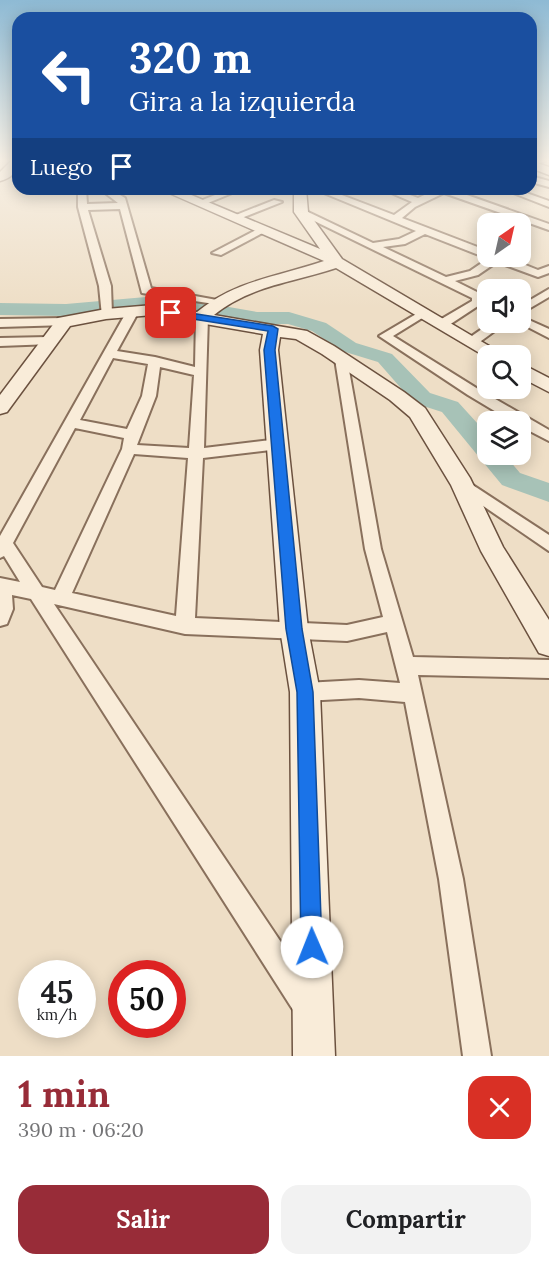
<!DOCTYPE html>
<html lang="es">
<head>
<meta charset="utf-8">
<style>
	:root { --surface:#fff; --page:#f2f2f2; --text:#202124; --muted:#757577; --accent:#982c38 }
	body { margin:0; font-family:Lora,serif; background:var(--page); color:var(--text); height:100vh; display:flex; flex-direction:column; font-size:22px; white-space:nowrap }
	* { box-sizing:border-box; margin:0 }
	p { font-size:20px; color:var(--muted) }
	.icon { flex:none; width:33px; height:33px; fill:none; stroke:currentColor; stroke-width:2; stroke-linecap:round; stroke-linejoin:round }
	.map { position:relative; height:1056px; overflow:hidden }
	.side { display:flex; flex-direction:column; background:var(--surface); flex:1 }
	.side>* { flex:none }
	.guide { position:absolute; left:12px; top:12px; width:525px; height:183px; border-radius:18px; box-shadow:0 3px 15px #0003; background:#1a4fa0; color:#fff; overflow:hidden }
	.needle { width:39px; rotate:34deg }
	.fabs { position:absolute; left:477px; top:213px; display:grid; gap:12px }
	.fabs a { display:grid; place-items:center; width:54px; height:54px; border-radius:12px; background:var(--surface); box-shadow:0 3px 15px #0003; font-size:30px }
	.speed { position:absolute; left:18px; top:960px; display:flex; gap:12px; font-size:30px; font-weight:700; text-align:center }
	.speed>* { display:grid; place-content:center; width:78px; height:78px; border-radius:50%; background:var(--surface); box-shadow:0 3px 15px #0003; line-height:1 }
	.speed small { font-size:15px; font-weight:400 }
	.speed .limit { border:9px solid #d22; background:#fff; color:#111 }
	.pin { position:absolute; display:grid; place-items:center; width:51px; height:51px; color:#fff; margin:-26px; border-radius:12px; box-shadow:0 3px 9px #0006 }
	.me { position:absolute; width:66px; margin:-33px; rotate:359deg; stroke-linejoin:round; filter:drop-shadow(0 0 4px #0008) }
	.turn { display:flex; align-items:center; gap:21px; height:126px; padding:0 18px; font-size:27px }
	.turn .icon { width:78px; height:78px; stroke-width:2.5 }
	.turn b { display:block; font-size:42px; line-height:51px }
	.then { display:flex; align-items:center; height:57px; padding:0 18px; background:#0003; gap:12px; font-size:22px }
	.round { display:grid; place-items:center; flex:none; width:63px; height:63px; border-radius:18px; background:var(--page) }
	.headline { display:flex; align-items:center; justify-content:space-between; height:102px; padding:0 18px }
	h1 { font-size:36px; font-weight:700; line-height:45px; color:var(--accent) }
	.primary-button { display:flex; gap:12px; margin-top:auto; padding:12px 18px }
	.primary-button a { flex:1; height:69px; border-radius:18px; background:var(--accent); color:#fff; font-size:24px; font-weight:700; line-height:69px; text-align:center }
	.primary-button a+a { background:var(--page); color:var(--text) }
	.map>svg:first-child { display:block }
	.lines { fill:none; stroke-linecap:round; stroke-linejoin:round }
	.river { fill:#a7c2b7; fill-rule:evenodd }
	.street-casing { stroke:#89705c; stroke-width:4 }
	.secondary-casing { stroke:#6b513f; stroke-width:3 }
	.street { fill:#f9ecd9; fill-rule:evenodd }
	.secondary { fill:#f9ecd9; fill-rule:evenodd }
	.route { fill:#1a73e8; stroke:#114b97; stroke-width:1.5 }
</style>
</head>
<body>
<div class="map">
<svg width="549" height="1056" viewBox="0 0 549 1056">
	<rect width="100%" height="100%" fill="#eedec6"/>
	<g class="lines">
		<polygon class="river" points="146,297 189,300 257,312 289,312 326,323 356,343 392,354 430,393 458,402 488,435 488,454 504,454 520,473 549,483 549,502 502,485 442,412 414,403 378,362 342,351 312,331 288,324 257,324 189,312 146,309 66,316 0,315 0,303 66,304"/>
		<defs>
			<g id="street">
				<polygon points="536,161 545,161 531,167 531,163"/>
				<polygon points="531,176 549,181 549,187 531,182"/>
				<polygon points="78,189 86,189 87,204 118,203 100,189 110,189 125,198 151,288 217,300 223,303 221,305 142,293 120,209 88,210 111,286 112,314 106,318 102,316 99,286 78,207"/>
				<polygon points="230,189 242,189 203,205 195,203"/>
				<path d="M314,189H326L394,215L412,202L382,189H394L418,198L437,189H450L549,224V230L444,193L415,207L402,218L488,251V256H503L538,270L549,266V273L538,277L497,262L478,275L455,281L481,294L484,302L446,327H438V321L472,301V298L296,212L304,210L373,243L399,239L416,231ZM425,234L484,257L489,258L470,271L446,277L383,247L405,244Z"/>
				<polygon points="503,189 515,189 549,201 549,207"/>
				<polygon points="274,200 282,202 239,219 231,217"/>
				<polygon points="262,227 270,229 221,255 212,253"/>
				<polygon points="549,289 549,297 520,314 520,306"/>
				<path d="M133,308L139,311L117,351L155,357L195,367L196,317L202,313L208,317L204,448L279,439L286,444L279,449L203,458L195,618L347,625L383,617L365,549L335,359L341,355L347,359L381,549L413,657L549,660V678L418,675L463,879L491,1056H463L439,879L405,702L359,698L305,701L298,699L295,692L298,685L305,683L359,680L400,683L387,632L347,641L185,634L54,604L315,993L319,1003L315,1013L305,1017L295,1013L31,599L12,595L13,609L7,624L0,626V578L20,582L4,556L0,558V536L127,311ZM113,358L148,364L142,396L127,429L80,420ZM160,367L194,375L189,448L137,445L156,396ZM75,428L124,438L122,449L55,590L42,587L13,543ZM134,454L188,458L176,616L72,593Z"/>
				<polygon points="423,310 427,311 427,315 393,336 478,389 549,430 549,441 520,426 520,422 513,422 468,395 379,336"/>
				<polygon points="520,316 549,329 549,338 518,322 520,322"/>
				<polygon points="64,318 68,319 68,325 0,327 0,319"/>
				<polygon points="492,322 507,322 477,344 469,344 469,338"/>
				<polygon points="48,337 52,338 52,344 0,346 0,338"/>
				<polygon points="462,478 549,535 549,551 457,488 454,484 457,480"/>
			</g>
			<g id="secondary">
				<path d="M11,161H18C18,172 11,178 0,181V172Z"/>
				<polygon points="531,161 549,167 549,175 531,168"/>
				<path d="M160,189H177L320,249L294,212V189H306L308,212L342,259L506,356H488V358L336,268C294,282 249,286 214,315L307,331L334,346L404,392L425,408L470,478L503,547L549,620V656L539,653L481,551L451,485L410,417L390,400L322,354L296,339L280,337L278,350L308,629L320,692L335,1056H293L290,692L280,629L260,350L263,334L153,315L106,319L70,326L7,412L0,414V395L58,318L106,309L153,305L197,312C237,280 277,277 324,261Z"/>
				<polygon points="520,363 549,378 549,392 520,377"/>
			</g>
		</defs>
		<use href="#street" class="street-casing"/>
		<use href="#secondary" class="secondary-casing"/>
		<use href="#street" class="street"/>
		<use href="#secondary" class="secondary"/>
	</g>
	<linearGradient id="sky" x2="0" y2="1"><stop stop-color="#8ebad4"/><stop offset="0.52" stop-color="#f7f0e5"/><stop offset="1" stop-color="#f7f0e5" stop-opacity="0"/></linearGradient>
	<rect width="549" height="308" fill="url(#sky)"/>
	<polygon class="route" points="171,310 273,326 278,329 275,350 302,629 313,692 322,947 319,955 312,958 304,955 301,947 297,692 286,629 264,350 268,331 168,315 167,313"/>
</svg>
<div class="fabs">
<a><svg class="needle" viewBox="-14 -14 28 28"><path d="M0-13l5 13h-10z" fill="#e53935"/><path d="M0 13l5-13h-10z" fill="#757577"/></svg></a>
<a><svg class="icon" aria-label="sound" viewBox="0 0 24 24"><path d="M4 9h4l5-4v14l-5-4H4zM17 9q2 3 0 6"/></svg></a>
<a><svg class="icon" aria-label="search" viewBox="0 0 24 24"><circle cx="10" cy="10" r="6"/><path d="M15 15l6 6"/></svg></a>
<a><svg class="icon" aria-label="layers" viewBox="0 0 24 24"><path d="M12 4l9 5-9 5-9-5zM3 14l9 5 9-5"/></svg></a>
</div>
<div class="speed"><div>45<small>km/h</small></div><div class="limit">50</div></div>
<div class="pin" style="left:171px;top:313px;background:#d93025"><svg class="icon" aria-label="arrive" viewBox="0 0 24 24"><path d="M6 21V4h12l-3 4 3 4H6"/></svg></div>
<svg class="me" style="left:312px;top:947px" viewBox="-20 -20 40 40"><circle r="19" fill="#fff"/><path d="M0-13L10 11 0 6-10 11z" fill="#1a73e8"/></svg>
<div class="guide">
<div class="turn"><svg class="icon" aria-label="left" viewBox="0 0 24 24"><path d="M17 20v-9H6M10 6l-5 5 5 5"/></svg><div><b>320 m</b>Gira a la izquierda</div></div>
<div class="then">Luego<svg class="icon" aria-label="arrive" viewBox="0 0 24 24"><path d="M6 21V4h12l-3 4 3 4H6"/></svg></div>
</div>
</div>
<section class="side">
<div class="headline"><div><h1>1 min</h1><p>390 m · 06:20</p></div><a class="round" style="background:#d93025;color:#fff"><svg class="icon" aria-label="close" viewBox="0 0 24 24"><path d="M6 6l12 12M18 6L6 18"/></svg></a></div>
<div class="primary-button"><a>Salir</a><a>Compartir</a></div>
</section>
</body>
</html>
